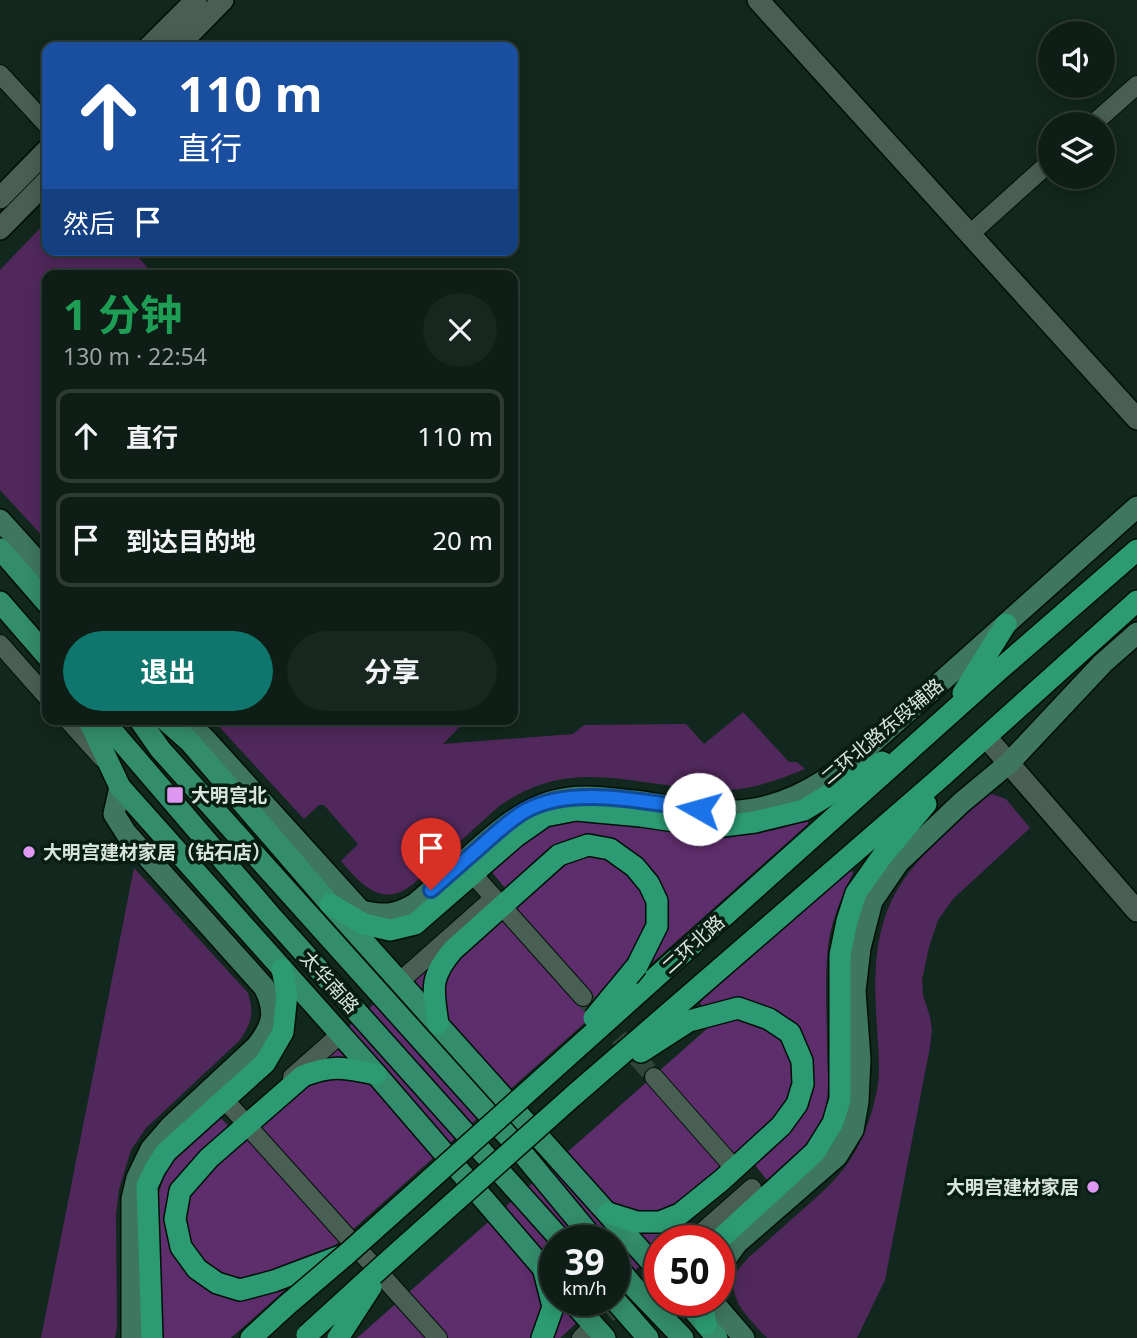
<!DOCTYPE html>
<html lang="zh">
<head>
<meta charset="utf-8">
<style>
	:root { --surface:#0e1d16; --page:#17261f; --text:#f1f3f6; --muted:#9ba2a1; --line:#2e3b35; --accent:#0f766e }
	body { margin:0; font-family:"Noto Sans","Noto Sans SC",sans-serif; background:var(--page); color:var(--text); height:100vh; display:flex; flex-direction:column; font-size:26px; white-space:nowrap }
	* { box-sizing:border-box; margin:0 }
	p { font-size:23px; color:var(--muted) }
	.icon { flex:none; width:38px; height:38px; fill:none; stroke:currentColor; stroke-width:2; stroke-linecap:round; stroke-linejoin:round }
	.map { position:relative; flex:1; overflow:hidden }
	.drawer { position:absolute; left:42px; top:270px; width:476px; height:455px; display:flex; flex-direction:column; background:var(--surface); border-radius:14px; box-shadow:0 4px 18px #0003,0 0 0 2px var(--line) }
	.drawer>* { flex:none }
	.hud { position:absolute; left:42px; top:42px; width:476px; height:214px; border-radius:14px; box-shadow:0 4px 18px #0003,0 0 0 2px var(--line); background:#1a4fa0; color:#fff; overflow:hidden }
	.fabs { position:absolute; left:1038px; top:21px; display:grid; gap:14px }
	.fabs a { display:grid; place-items:center; width:77px; height:77px; border-radius:50%; background:var(--surface); box-shadow:0 4px 18px #0003,0 0 0 2px var(--line); font-size:35px }
	.speed { position:absolute; left:539px; top:1225px; display:flex; gap:14px; font-size:35px; font-weight:700; text-align:center }
	.speed>* { display:grid; place-content:center; width:91px; height:91px; border-radius:50%; background:var(--surface); box-shadow:0 4px 18px #0003,0 0 0 2px var(--line); line-height:1 }
	.speed small { font-size:18px; font-weight:400 }
	.speed .limit { border:10px solid #d22; background:#fff; color:#111 }
	.pin { position:absolute; display:grid; place-items:center; width:60px; height:60px; color:#fff; margin:-72px -30px; border-radius:50% 50% 50% 0; rotate:-45deg; box-shadow:0 0 7px #0007 }
	.pin .icon { rotate:45deg }
	.me { position:absolute; width:77px; margin:-38px; rotate:277deg; stroke-linejoin:round; filter:drop-shadow(0 0 5px #0008) }
	.turn { display:flex; align-items:center; gap:24px; height:147px; padding:0 21px; font-size:32px }
	.turn .icon { width:91px; height:91px; stroke-width:2.5 }
	.turn b { display:block; font-size:49px; line-height:60px }
	.then { display:flex; align-items:center; height:66px; padding:0 21px; background:#0003; gap:14px; font-size:26px }
	.round { display:grid; place-items:center; flex:none; width:74px; height:74px; border-radius:37px; background:var(--page) }
	.summary { display:flex; align-items:center; justify-content:space-between; height:119px; padding:0 21px }
	h1 { font-size:42px; font-weight:700; line-height:52px; color:#1e9e55 }
	.button { display:flex; gap:14px; margin-top:auto; padding:14px 21px }
	.button a { flex:1; height:80px; border-radius:42px; background:var(--accent); color:#fff; font-size:28px; font-weight:700; line-height:80px; text-align:center }
	.button a+a { background:var(--page); color:var(--text) }
	ul { padding:0; list-style:none }
	li { display:flex; align-items:center; gap:21px; height:94px; margin:0 14px 10px; padding:0 7px; border:4px solid var(--line); border-radius:14px }
	li div { flex:1 }
	li b { display:block; font-size:26px }
	li em { font-style:normal }
	.map>svg:first-child { display:block }
	.green { fill:#51285c }
	.forest { fill:#5e2d6b }
	.lines { fill:none; stroke-linecap:round; stroke-linejoin:round }
	.minor-tunnel { stroke:#30443a; stroke-width:18; stroke-dasharray:18 9; stroke-linecap:butt }
	.minor-casing { stroke:#000f07; stroke-width:20 }
	.tertiary-casing { stroke:#000f07; stroke-width:24 }
	.secondary-casing { stroke:#000f07; stroke-width:24 }
	.primary-casing { stroke:#000f07; stroke-width:24 }
	.trunk-casing { stroke:#000f07; stroke-width:24 }
	.minor { stroke:#495f54; stroke-width:18 }
	.tertiary { stroke:#495f54; stroke-width:21 }
	.secondary { stroke:#3e7660; stroke-width:21 }
	.primary { stroke:#338c6b; stroke-width:21 }
	.trunk { stroke:#2c9b73; stroke-width:21 }
	.trunk-bridge-casing { stroke:#000f07; stroke-width:24; stroke-linecap:butt }
	.trunk-bridge { stroke:#2c9b73; stroke-width:21 }
	.route-casing { stroke:#114b97; stroke-width:18 }
	.route { stroke:#1a73e8; stroke-width:12 }
	.poi-dot { fill:#df98f2; stroke:#081d14; stroke-width:2.5 }
	.labels { text-anchor:middle; stroke-width:7; stroke-linejoin:round; paint-order:stroke }
	.street-label { font-size:19px; fill:#d8e5de; stroke:#081d14 }
	.poi-label { font-size:19px; font-weight:bold; fill:#d8e5de; stroke:#081d14; text-anchor:start }
</style>
</head>
<body>
<div class="map">
<svg width="1137" height="1338" viewBox="0 0 1137 1338">
	<rect width="100%" height="100%" fill="#12271d"/>
	<g class="green">
		<polygon points="47,221 47,250 132,250 154,275 47,275 47,541 0,490 0,270"/>
		<path d="M743,712L789,762H797L805,769C780,779 754,789 727,790C709,791 691,788 674,786C606,777 558,764 498,807L412,885C381,909 360,883 341,861L358,844L324,805H319L304,819L212,719H467L443,744L573,734L584,725L686,724L704,744Z"/>
		<path d="M992,794L1006,799L1030,828L953,899L938,920L929,947L922,980L923,995L930,1017L932,1030L930,1047L885,1280L857,1338H767C751,1320 724,1298 737,1271C740,1267 745,1262 748,1258C765,1243 782,1228 800,1212C821,1193 842,1176 856,1150C866,1132 873,1111 877,1090C881,1070 878,1047 877,1027C874,984 873,941 891,902C911,859 953,828 986,796Z"/>
		<path d="M134,868L248,993C254,1013 252,1022 240,1040L146,1128L131,1150L119,1189L116,1215L117,1327L115,1338H41Z"/>
	</g>
	<g class="forest">
		<path d="M576,820L600,821L724,837L774,830L805,820L808,821V824L231,1338H157V1201C168,1155 184,1144 217,1114L232,1130L505,888L491,871C506,857 521,842 539,832C550,826 563,823 576,820Z"/>
		<path d="M851,869L853,873C843,892 833,918 829,939C824,974 827,1011 827,1046C827,1069 831,1095 823,1116C812,1144 789,1161 767,1180L754,1164L668,1241H660V1248L614,1289V1241H555V1300H602L560,1338H357L709,1027L700,1002Z"/>
	</g>
	<g class="lines">
		<g class="minor-tunnel">
			<polyline points="583,997 654,1077"/>
			<polyline points="334,1040 407,975"/>
			<polyline points="587,1332 660,1269"/>
		</g>
		<defs>
			<g id="minor">
				<polyline points="0,74 47,125"/>
				<polyline points="1093,124 1137,85"/>
				<polyline points="970,234 1050,162"/>
				<polyline points="0,644 47,697"/>
				<polyline points="67,719 102,758"/>
				<polyline points="479,881 495,899"/>
				<polyline points="508,913 583,997"/>
				<polyline points="407,975 494,898"/>
				<polyline points="292,1077 334,1040"/>
				<polyline points="654,1077 728,1161"/>
				<polyline points="231,1107 244,1121"/>
				<polyline points="253,1132 438,1338"/>
				<polyline points="692,1241 752,1188"/>
				<polyline points="581,1338 587,1332"/>
			</g>
			<g id="tertiary">
				<polyline points="758,0 1137,419"/>
				<polyline points="149,47 196,0"/>
				<polyline points="177,47 223,0"/>
				<polyline points="0,198 47,150"/>
				<polyline points="0,229 47,181"/>
				<polyline points="986,737 1137,911"/>
			</g>
			<g id="secondary">
				<polyline points="0,520 47,572"/>
				<path d="M185,719L207,741L361,911C384,916 395,916 415,904C434,888 453,871 471,855C496,833 518,812 550,802C578,793 606,798 634,801C664,805 694,811 724,811C776,813 820,787 859,755L1137,507"/>
				<path d="M120,787L114,814L126,833L264,987C277,1012 273,1026 256,1047L170,1127L151,1149L137,1178L132,1199V1338"/>
				<polyline points="719,1268 737,1243 837,1156 853,1130 858,1102 860,1059 855,991 860,948 872,901 898,863 961,803 1009,763 1103,663 1137,633"/>
				<polyline points="713,1300 713,1302 744,1338"/>
			</g>
			<g id="primary">
				<polyline points="0,549 47,603"/>
				<polyline points="0,602 47,656"/>
				<polyline points="88,719 120,787 376,1074 555,1282"/>
				<polyline points="102,719 271,916 562,1241"/>
				<polyline points="139,719 160,749 514,1143 595,1241"/>
				<polyline points="164,719 190,742 330,904 660,1272"/>
				<polyline points="614,1263 633,1286 683,1338"/>
				<polyline points="614,1299 648,1338"/>
				<polyline points="571,1300 605,1338"/>
				<polyline points="685,1300 717,1338"/>
			</g>
			<g id="trunk">
				<polyline points="963,693 1006,624"/>
				<polyline points="330,904 364,924 390,930 415,924 515,837 545,816 576,810 641,816 715,827 755,822 804,810 882,762"/>
				<polyline points="637,994 999,670 1137,550"/>
				<path d="M438,1024C433,989 429,978 453,950L559,855L588,845L610,849L635,867L649,884L657,901V926L637,966"/>
				<polyline points="572,1097 940,778 1137,601"/>
				<polyline points="608,1213 637,1222 660,1222 680,1214 722,1180 781,1126 797,1104 803,1084 802,1061 790,1033 769,1019 738,1008 689,1021 641,1052"/>
				<polyline points="718,1241 815,1152 833,1123 840,1099 840,955 847,921 856,893 883,855 926,804"/>
				<path d="M343,1255L274,1281L240,1290L217,1283L197,1269L181,1247L175,1219L180,1191L209,1158L303,1076C334,1064 345,1068 376,1074"/>
				<polyline points="701,1300 706,1324"/>
				<polyline points="152,1338 147,1186 155,1169 166,1152 265,1063 283,1032 287,994 282,969"/>
				<polyline points="251,1338 287,1305"/>
				<polyline points="542,1338 553,1307 544,1271"/>
			</g>
		</defs>
		<use href="#minor" class="minor-casing"/>
		<use href="#tertiary" class="tertiary-casing"/>
		<use href="#secondary" class="secondary-casing"/>
		<use href="#primary" class="primary-casing"/>
		<use href="#trunk" class="trunk-casing"/>
		<use href="#minor" class="minor"/>
		<use href="#tertiary" class="tertiary"/>
		<use href="#secondary" class="secondary"/>
		<use href="#primary" class="primary"/>
		<use href="#trunk" class="trunk"/>
		<defs>
			<g id="trunk-bridge">
				<polyline points="594,1018 637,966"/>
				<polyline points="287,1305 348,1253 637,994"/>
				<polyline points="307,1335 386,1263 572,1097"/>
				<polyline points="338,1338 371,1287"/>
			</g>
		</defs>
		<use href="#trunk-bridge" class="trunk-bridge-casing"/>
		<use href="#trunk-bridge" class="trunk-bridge"/>
	</g>
	<g class="lines">
		<defs>
			<path id="route" d="M431,890C447,876 463,862 479,848C494,835 508,821 525,811C573,784 647,803 699,809"/>
		</defs>
		<use href="#route" class="route-casing"/>
		<use href="#route" class="route"/>
	</g>
	<g class="poi-dot">
		<rect x="166" y="786" width="18" height="18" rx="3.5"/>
		<circle cx="29" cy="852" r="7"/>
		<circle cx="1093" cy="1187" r="7"/>
	</g>
	<g class="labels">
		<g class="street-label">
			<text transform="translate(882 731) rotate(-40)" y="7">二环北路东段辅路</text>
			<text transform="translate(693 944) rotate(-42)" y="7">二环北路</text>
			<text transform="translate(330 982) rotate(48)" y="7">太华南路</text>
		</g>
		<g class="poi-label">
			<text x="191" y="802">大明宫北</text>
			<text x="43" y="859">大明宫建材家居（钻石店）</text>
			<text x="1079" y="1194" text-anchor="end">大明宫建材家居</text>
		</g>
	</g>
</svg>
<div class="fabs">
<a><svg class="icon" aria-label="sound" viewBox="0 0 24 24"><path d="M4 9h4l5-4v14l-5-4H4zM17 9q2 3 0 6"/></svg></a>
<a><svg class="icon" aria-label="layers" viewBox="0 0 24 24"><path d="M12 4l9 5-9 5-9-5zM3 14l9 5 9-5"/></svg></a>
</div>
<div class="speed"><div>39<small>km/h</small></div><div class="limit">50</div></div>
<div class="pin" style="left:431px;top:890px;background:#d93025"><svg class="icon" aria-label="arrive" viewBox="0 0 24 24"><path d="M6 21V4h12l-3 4 3 4H6"/></svg></div>
<svg class="me" style="left:699px;top:809px" viewBox="-20 -20 40 40"><circle r="19" fill="#fff"/><path d="M0-13L10 11 0 6-10 11z" fill="#1a73e8"/></svg>
<div class="hud">
<div class="turn"><svg class="icon" aria-label="ahead" viewBox="0 0 24 24"><path d="M12 20V5M6 11l6-6 6 6"/></svg><div><b>110 m</b>直行</div></div>
<div class="then">然后<svg class="icon" aria-label="arrive" viewBox="0 0 24 24"><path d="M6 21V4h12l-3 4 3 4H6"/></svg></div>
</div>
<section class="drawer">
<div class="summary"><div><h1>1 分钟</h1><p>130 m · 22:54</p></div><a class="round"><svg class="icon" aria-label="close" viewBox="0 0 24 24"><path d="M6 6l12 12M18 6L6 18"/></svg></a></div>
<ul>
<li><svg class="icon" aria-label="ahead" viewBox="0 0 24 24"><path d="M12 20V5M6 11l6-6 6 6"/></svg><div><b>直行</b></div><em>110 m</em></li>
<li><svg class="icon" aria-label="arrive" viewBox="0 0 24 24"><path d="M6 21V4h12l-3 4 3 4H6"/></svg><div><b>到达目的地</b></div><em>20 m</em></li>
</ul>
<div class="button"><a>退出</a><a>分享</a></div>
</section>
</div>
</body>
</html>
